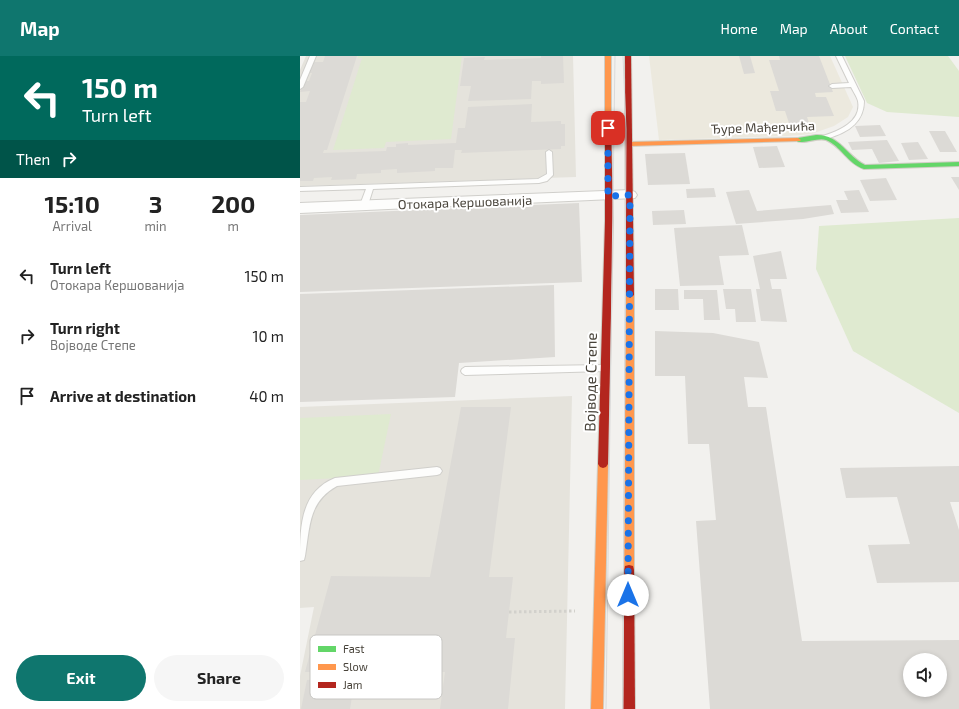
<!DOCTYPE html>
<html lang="en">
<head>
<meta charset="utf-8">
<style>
	:root { --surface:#fff; --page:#f6f6f6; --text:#222; --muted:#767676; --accent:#0f766e }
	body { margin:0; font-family:"Exo 2",sans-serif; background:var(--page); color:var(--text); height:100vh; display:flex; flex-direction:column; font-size:15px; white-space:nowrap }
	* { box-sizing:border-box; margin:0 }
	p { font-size:13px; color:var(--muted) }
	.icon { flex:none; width:22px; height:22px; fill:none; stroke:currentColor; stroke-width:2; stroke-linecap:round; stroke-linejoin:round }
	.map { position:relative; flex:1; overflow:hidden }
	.details { display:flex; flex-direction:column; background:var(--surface); width:300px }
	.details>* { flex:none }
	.guide { background:#00695c; color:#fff; overflow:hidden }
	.buttons { position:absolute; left:603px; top:597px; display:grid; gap:8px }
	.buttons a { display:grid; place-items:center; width:44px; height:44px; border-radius:50%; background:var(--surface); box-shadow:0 2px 6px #0003; font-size:20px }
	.pin { position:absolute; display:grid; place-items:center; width:34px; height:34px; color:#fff; margin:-17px; border-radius:8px; box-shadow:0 2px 6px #0006 }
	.me { position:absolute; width:44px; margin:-22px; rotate:0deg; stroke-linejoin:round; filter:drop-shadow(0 0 3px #0008) }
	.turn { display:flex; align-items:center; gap:14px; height:84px; padding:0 16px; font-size:18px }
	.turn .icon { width:52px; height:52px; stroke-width:2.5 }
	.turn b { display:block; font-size:28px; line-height:34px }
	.then { display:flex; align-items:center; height:38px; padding:0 16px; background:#0003; gap:8px; font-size:15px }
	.eta { display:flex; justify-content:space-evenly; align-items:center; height:68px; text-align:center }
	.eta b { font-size:24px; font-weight:700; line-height:28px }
	.button { display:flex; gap:8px; margin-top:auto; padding:8px 16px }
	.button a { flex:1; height:46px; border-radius:24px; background:var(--accent); color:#fff; font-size:16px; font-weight:700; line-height:46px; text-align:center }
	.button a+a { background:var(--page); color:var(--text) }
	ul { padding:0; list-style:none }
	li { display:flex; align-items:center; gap:12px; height:60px; padding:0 16px }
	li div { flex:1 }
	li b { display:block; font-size:15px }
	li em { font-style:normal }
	header { display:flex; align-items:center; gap:24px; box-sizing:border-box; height:56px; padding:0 20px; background:var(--accent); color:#fff }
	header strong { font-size:19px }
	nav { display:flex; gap:22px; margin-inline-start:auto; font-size:14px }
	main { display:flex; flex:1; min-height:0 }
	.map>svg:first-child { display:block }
	.residential { fill:#e5e3dc }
	.education { fill:#ece9de }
	.green { fill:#dfead0 }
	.building { fill:#dcdad6; fill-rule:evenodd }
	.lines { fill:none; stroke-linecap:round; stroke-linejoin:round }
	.lane-casing { stroke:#d0cfcb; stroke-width:2 }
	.street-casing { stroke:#d0cfcb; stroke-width:2 }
	.fast-casing { stroke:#d0cec5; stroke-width:2 }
	.slow-casing { stroke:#d0cec5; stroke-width:2 }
	.jam-casing { stroke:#d0cec5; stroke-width:2 }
	.path { stroke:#d2d1cc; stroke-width:3; stroke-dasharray:2.5 2.5; stroke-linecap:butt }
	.lane { fill:#fdfdfc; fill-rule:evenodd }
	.street { fill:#fdfdfc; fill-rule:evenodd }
	.fast { fill:#63d668; fill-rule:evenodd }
	.slow { fill:#ff974d; fill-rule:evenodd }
	.jam { fill:#b3261e; fill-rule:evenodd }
	.tram { stroke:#dadada; stroke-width:1 }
	.route { stroke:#1a73e8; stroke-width:7; stroke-dasharray:0 12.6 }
	.labels { text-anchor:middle; stroke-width:4; stroke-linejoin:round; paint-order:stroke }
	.far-street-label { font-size:13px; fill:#48433a; stroke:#fff }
	.street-label { font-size:15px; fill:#48433a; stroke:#fff }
	.key { fill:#fff; stroke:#c8c7c4; stroke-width:1 }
	.key-label { font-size:11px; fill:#48433a }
</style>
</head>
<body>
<header>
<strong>Map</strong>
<nav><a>Home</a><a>Map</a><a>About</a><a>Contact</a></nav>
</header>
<main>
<section class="details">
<div class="guide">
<div class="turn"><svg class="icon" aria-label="left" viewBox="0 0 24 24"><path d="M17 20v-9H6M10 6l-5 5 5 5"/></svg><div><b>150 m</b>Turn left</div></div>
<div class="then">Then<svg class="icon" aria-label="right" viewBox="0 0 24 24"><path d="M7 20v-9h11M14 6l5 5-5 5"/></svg></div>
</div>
<div class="eta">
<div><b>15:10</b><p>Arrival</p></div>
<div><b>3</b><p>min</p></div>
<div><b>200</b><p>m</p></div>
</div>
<ul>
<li><svg class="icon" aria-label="left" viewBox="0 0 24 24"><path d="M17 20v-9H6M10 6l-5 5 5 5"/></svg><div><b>Turn left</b><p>Отокара Кершованија</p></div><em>150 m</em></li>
<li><svg class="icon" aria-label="right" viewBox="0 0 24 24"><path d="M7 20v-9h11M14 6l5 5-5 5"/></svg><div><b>Turn right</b><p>Војводе Степе</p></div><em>10 m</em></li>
<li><svg class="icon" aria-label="arrive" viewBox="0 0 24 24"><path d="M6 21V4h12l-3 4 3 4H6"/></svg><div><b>Arrive at destination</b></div><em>40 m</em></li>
</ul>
<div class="button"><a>Exit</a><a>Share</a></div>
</section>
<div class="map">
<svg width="659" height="653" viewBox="0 0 659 653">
	<rect width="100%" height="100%" fill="#f2f1ee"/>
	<g class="residential">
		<polygon points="6,0 273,0 276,121 0,130 0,14"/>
		<polygon points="272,340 265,653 0,653 0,620 14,551 0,552 0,351"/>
	</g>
	<polygon class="education" points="349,0 530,0 553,51 548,61 534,70 511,78 488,80 359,84"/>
	<g class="green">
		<polygon points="58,0 162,0 151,83 86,86 84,92 33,94 62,2 58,2"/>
		<polygon points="545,0 648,0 659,15 659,61 587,56 567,47"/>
		<polygon points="659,162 659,357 553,295 516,213 519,170"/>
		<polygon points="91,358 78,420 0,424 0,362"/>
	</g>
	<g class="building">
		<polygon points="25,0 57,0 27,94 24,94 23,97 86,95 87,91 96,91 96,88 108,87 108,89 156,87 158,72 165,72 168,51 232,48 231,66 261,65 261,68 265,68 265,90 261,90 261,93 161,97 162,94 155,94 153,112 135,112 135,115 97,117 97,113 81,114 81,117 57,118 56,123 31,124 32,121 14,122 13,125 0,125 0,46 6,46 10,35 0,36 4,25 9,25 12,17 9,17 13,6 23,6"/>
		<polygon points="241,0 263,0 264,27 241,28 241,25 232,25 231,43 168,45 171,30 160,30 164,2 185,1 184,4 241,2"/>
		<polygon points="439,0 450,0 455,17 444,18"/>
		<polygon points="479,0 519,0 533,36 515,37 516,41 526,41 534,60 507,61 511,73 491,73 485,55 476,55 470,35 479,35 469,4 480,4"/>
		<polygon points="580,69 586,80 560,81 555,70"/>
		<polygon points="629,75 645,75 657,96 640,96"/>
		<polygon points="587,84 599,105 579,107 572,93 552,94 548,86"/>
		<polygon points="618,86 628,103 609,104 601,87"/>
		<polygon points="477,90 485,111 459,112 453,91"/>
		<polygon points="385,97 390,128 348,129 345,98"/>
		<polygon points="651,121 659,121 659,134"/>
		<polygon points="586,122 597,144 570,145 560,124"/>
		<polygon points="414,132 416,141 387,142 386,133"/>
		<polygon points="449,134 457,155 531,149 534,158 503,163 436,168 426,136"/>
		<polygon points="559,134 569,156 541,157 536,144 548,144 544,135"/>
		<polygon points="279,147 282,226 0,236 0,159"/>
		<polygon points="384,154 386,168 353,169 352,155"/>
		<polygon points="442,169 449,199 419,200 424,229 380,230 374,172"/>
		<polygon points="481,195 487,223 470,223 472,233 481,233 487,266 461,265 456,233 460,233 453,200"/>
		<polygon points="254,229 255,301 159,307 155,341 0,346 0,238"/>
		<polygon points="355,233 378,233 379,254 355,254"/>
		<polygon points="423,233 451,233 456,266 436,266 435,253 426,253"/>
		<polygon points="384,234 417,234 420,264 404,264 403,243 384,243"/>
		<path d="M355,275L413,277L459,286L468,322L444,321L448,351H466L502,585L659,584V653H410L396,465L416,464L409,388H388L385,320H355ZM610,604H640V634H610Z"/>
		<polygon points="161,351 211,351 189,521 213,521 206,582 215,582 208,653 140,653 145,616 5,616 31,520 130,521"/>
		<polygon points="659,410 659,446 650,446 659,474 659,526 577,527 568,489 610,488 597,441 546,442 540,412"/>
		<polygon points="55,621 50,653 1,653 7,624"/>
	</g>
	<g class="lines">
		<defs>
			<g id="lane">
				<polygon points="10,0 16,0 3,31 0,33 0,24"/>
				<path d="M536,0H542L564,45C564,68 545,78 525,83L523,82V80C538,75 562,66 558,45C557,41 553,35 551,31L532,32L529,30L532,28L549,27Z"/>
				<polygon points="249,94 252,96 253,119 247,125 239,127 73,133 68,149 64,151 60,149 66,133 0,135 0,131 238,123 247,118 246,96"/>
				<polygon points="305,309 308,310 309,312 308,314 305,315 165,319 162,317 161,315 162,313 165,311"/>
				<path d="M137,411L140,412L142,415L140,418L137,419L37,430C8,446 10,471 5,500L4,504L0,505C0,472 0,436 35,422Z"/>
			</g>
			<polygon id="street" points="330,134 335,136 337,139 335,142 0,157 0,147"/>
			<path id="fast" d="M516,79C539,78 547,100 565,109L659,106V110L564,113C548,108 541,90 526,84C516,81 503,90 495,84L498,82Z"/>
			<g id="slow">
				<polygon points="305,0 311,0 311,65 308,67 305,65"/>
				<polygon points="498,82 501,84 500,85 329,90 326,88 329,86"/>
				<polygon points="330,236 334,239 334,514 333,518 329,519 325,518 324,514 326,239"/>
				<polygon points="303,404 306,405 308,408 303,653 291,653 298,408 300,405"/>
			</g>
			<g id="jam">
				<polygon points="325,0 331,0 334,239 330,242 326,239"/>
				<polygon points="308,63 311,65 313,165 308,408 306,411 303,412 300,411 298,408 305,165 305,65"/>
				<polygon points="329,509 333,510 334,514 335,653 323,653 324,514 325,510"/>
			</g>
		</defs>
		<use href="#lane" class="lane-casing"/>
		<use href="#street" class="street-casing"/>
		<use href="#fast" class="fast-casing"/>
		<use href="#slow" class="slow-casing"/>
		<use href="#jam" class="jam-casing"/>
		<polyline class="path" points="209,556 275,555"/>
		<use href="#lane" class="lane"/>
		<use href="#street" class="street"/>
		<use href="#fast" class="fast"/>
		<use href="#slow" class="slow"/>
		<use href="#jam" class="jam"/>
		<g class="tram">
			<polyline points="323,0 326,73 323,653"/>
			<polyline points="306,653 315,0"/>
		</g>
	</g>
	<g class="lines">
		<polyline class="route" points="308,72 308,140 330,139 328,539"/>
	</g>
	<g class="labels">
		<g class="far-street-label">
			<text transform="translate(463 71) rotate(-2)" y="5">Ђуре Мађерчића</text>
			<text transform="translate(165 146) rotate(-2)" y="5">Отокара Кершованија</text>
		</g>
		<g class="street-label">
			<text transform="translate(291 326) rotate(-89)" y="5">Војводе Степе</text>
		</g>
	</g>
	<rect x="10" y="579" width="132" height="64" rx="6" class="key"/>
	<rect x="18" y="590" width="18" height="6" fill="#63d668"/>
	<rect x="18" y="608" width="18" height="6" fill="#ff974d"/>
	<rect x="18" y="626" width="18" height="6" fill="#b3261e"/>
	<g class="key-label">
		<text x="43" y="597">Fast</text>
		<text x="43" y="615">Slow</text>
		<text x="43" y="633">Jam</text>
	</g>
</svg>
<div class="buttons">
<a><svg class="icon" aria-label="sound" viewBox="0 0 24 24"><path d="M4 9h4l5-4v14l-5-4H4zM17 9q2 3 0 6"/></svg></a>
</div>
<div class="pin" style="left:308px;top:72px;background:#d93025"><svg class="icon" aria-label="arrive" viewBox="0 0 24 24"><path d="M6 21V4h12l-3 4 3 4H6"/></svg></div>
<svg class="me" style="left:328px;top:539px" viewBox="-20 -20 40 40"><circle r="19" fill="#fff"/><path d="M0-13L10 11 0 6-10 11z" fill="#1a73e8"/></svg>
</div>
</main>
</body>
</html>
